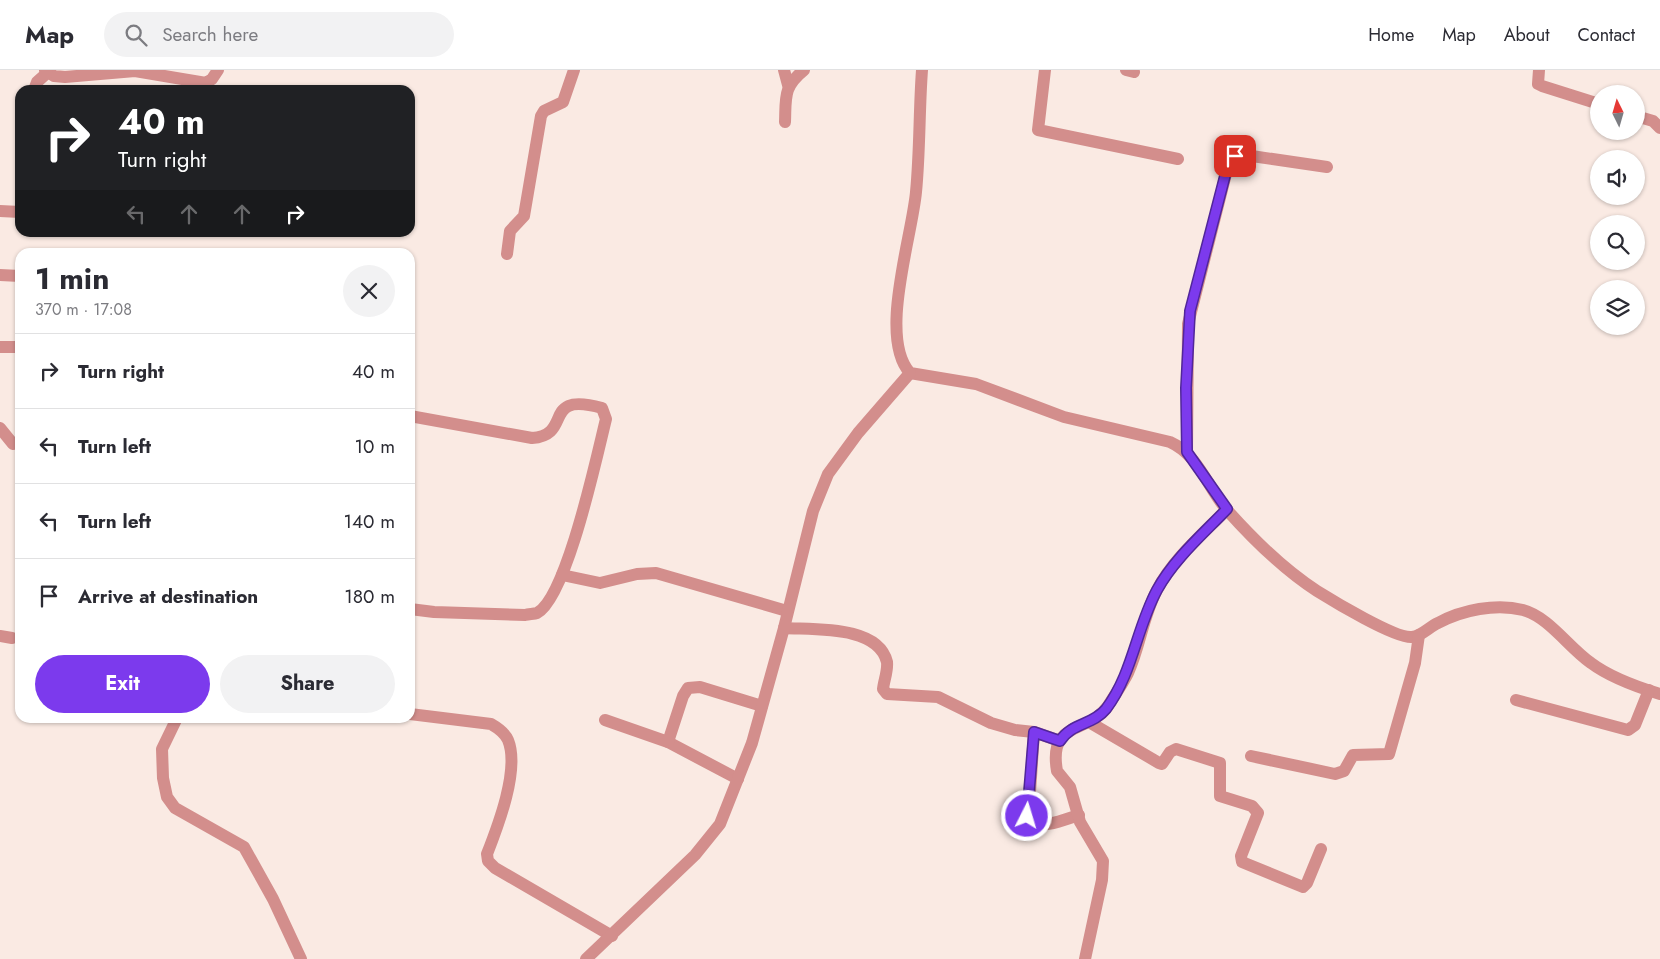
<!DOCTYPE html>
<html lang="en">
<head>
<meta charset="utf-8">
<style>
	:root { --surface:#fff; --page:#f2f2f3; --text:#2b2b33; --muted:#7c7c81; --line:#e1e1e2; --accent:#7c3aed }
	body { margin:0; font-family:Jost,sans-serif; background:var(--page); color:var(--text); height:100vh; display:flex; flex-direction:column; font-size:19px; white-space:nowrap }
	* { box-sizing:border-box; margin:0 }
	p { font-size:16px; color:var(--muted) }
	.icon { flex:none; width:28px; height:28px; fill:none; stroke:currentColor; stroke-width:2; stroke-linecap:round; stroke-linejoin:round }
	.map { position:relative; flex:1; overflow:hidden }
	.side { position:absolute; left:15px; top:178px; width:400px; height:475px; display:flex; flex-direction:column; background:var(--surface); border-radius:15px; box-shadow:0 1px 4px #0004 }
	.side>* { flex:none }
	.hud { position:absolute; left:15px; top:15px; width:400px; height:152px; border-radius:15px; box-shadow:0 1px 4px #0004; background:#202124; color:#fff; overflow:hidden }
	.needle { width:32px; rotate:355deg }
	.controls { position:absolute; left:1590px; top:15px; display:grid; gap:10px }
	.controls a { display:grid; place-items:center; width:55px; height:55px; border-radius:50%; background:var(--surface); box-shadow:0 1px 4px #0004; font-size:25px }
	.pin { position:absolute; display:grid; place-items:center; width:42px; height:42px; color:#fff; margin:-21px; border-radius:10px; box-shadow:0 2px 8px #0006 }
	.me { position:absolute; width:55px; margin:-28px; rotate:5deg; stroke-linejoin:round; filter:drop-shadow(0 0 4px #0008) }
	.turn { display:flex; align-items:center; gap:18px; height:105px; padding:0 20px; font-size:22px }
	.turn .icon { width:65px; height:65px; stroke-width:2.5 }
	.turn b { display:block; font-size:35px; line-height:42px }
	.lanes { display:flex; align-items:center; height:48px; padding:0 20px; background:#0003; justify-content:center; gap:25px; direction:ltr }
	.lanes .off { opacity:.35 }
	.round { display:grid; place-items:center; flex:none; width:52px; height:52px; border-radius:26px; background:var(--page) }
	.overview { display:flex; align-items:center; justify-content:space-between; height:85px; padding:0 20px }
	h1 { font-size:30px; font-weight:700; line-height:38px }
	.button { display:flex; gap:10px; margin-top:auto; padding:10px 20px }
	.button a { flex:1; height:58px; border-radius:30px; background:var(--accent); color:#fff; font-size:20px; font-weight:700; line-height:58px; text-align:center }
	.button a+a { background:var(--page); color:var(--text) }
	ul { padding:0; list-style:none }
	li { display:flex; align-items:center; gap:15px; height:75px; padding:0 20px; border-top:1px solid var(--line) }
	li div { flex:1 }
	li b { display:block; font-size:19px }
	li em { font-style:normal }
	header { display:flex; align-items:center; gap:30px; box-sizing:border-box; height:70px; padding:0 25px; background:var(--surface); border-bottom:1px solid var(--line) }
	header strong { font-size:24px }
	nav { display:flex; gap:28px; margin-inline-start:auto; font-size:18px }
	.search { width:350px; height:45px; background:var(--page); display:flex; align-items:center; gap:12px; box-sizing:border-box; padding:0 18px; border-radius:28px; color:var(--muted); font-size:19px }
	.map>svg:first-child { display:block }
	.lines { fill:none; stroke-linecap:round; stroke-linejoin:round }
	.minor { stroke:#d38e8c; stroke-width:12 }
	.route-casing { stroke:#51269a; stroke-width:12 }
	.route { stroke:#7c3aed; stroke-width:9 }
</style>
</head>
<body>
<header>
<strong>Map</strong>
<div class="search"><svg class="icon" aria-label="search" viewBox="0 0 24 24"><circle cx="10" cy="10" r="6"/><path d="M15 15l6 6"/></svg>Search here</div>
<nav><a>Home</a><a>Map</a><a>About</a><a>Contact</a></nav>
</header>
<div class="map">
<svg width="1660" height="889" viewBox="0 0 1660 889">
	<rect width="100%" height="100%" fill="#faeae3"/>
	<g class="lines">
		<g class="minor">
			<polyline points="45,0 54,6 65,7 135,1 206,13 212,9 218,0"/>
			<polyline points="784,0 788,15"/>
			<path d="M922,0C919,41 920,81 916,122C912,167 878,268 910,303L976,314L1064,347L1170,372C1199,385 1207,417 1227,440C1252,468 1286,501 1317,521C1333,531 1396,569 1412,567C1422,566 1429,557 1438,553C1462,540 1496,533 1523,540C1549,547 1569,578 1591,593C1611,608 1637,617 1660,624"/>
			<polyline points="1045,0 1038,60 1178,89"/>
			<polyline points="1126,0 1134,2"/>
			<polyline points="1539,0 1538,14 1542,16 1599,34"/>
			<polyline points="34,20 37,12 47,3"/>
			<polyline points="1636,46 1653,51 1660,58"/>
			<path d="M785,52C786,27 783,17 804,0"/>
			<polyline points="0,141 20,142"/>
			<polyline points="507,184 510,161 524,146 541,46 544,41 563,32 574,0"/>
			<polyline points="0,205 20,206"/>
			<polyline points="0,277 20,277"/>
			<path d="M410,346L532,368C574,365 540,321 602,338L606,349C597,385 567,527 537,543C534,544 529,544 525,545L434,542L410,539"/>
			<polyline points="0,358 13,374"/>
			<polyline points="1187,381 1188,254 1229,92 1235,86 1245,85 1327,97"/>
			<polyline points="562,505 600,513 637,504 656,503 787,541"/>
			<path d="M784,558C814,560 878,555 887,592C888,601 884,610 883,619L887,624L938,627L991,653L1015,660L1034,662L1060,671"/>
			<polyline points="0,566 12,568"/>
			<polyline points="1516,630 1628,660 1635,655 1649,620"/>
			<path d="M410,644L491,654C498,658 505,663 508,670C520,699 498,756 487,784L488,791L495,798L612,866"/>
			<polyline points="177,648 162,679 163,708 167,727 175,738 244,777 273,829 301,889"/>
			<polyline points="605,650 668,672 738,709"/>
			<polyline points="1089,652 1159,693 1162,694 1170,682 1176,679 1220,693 1220,726 1252,736 1258,743 1241,786 1242,792 1303,817 1307,813 1321,779"/>
			<path d="M1034,662L1028,752C1040,760 1066,749 1079,745"/>
			<polyline points="668,672 683,626 688,618 700,617 762,636"/>
			<polyline points="1251,686 1335,704 1344,701 1353,685 1389,684 1415,593 1419,565"/>
			<polyline points="586,889 695,785 720,754 752,673 784,558 813,441 828,404 858,363 910,303"/>
			<path d="M1085,889L1102,810L1103,791L1080,752L1070,717L1057,701C1048,649 1088,665 1108,636C1114,626 1122,615 1128,603C1140,577 1143,546 1157,520C1173,489 1203,464 1227,439"/>
		</g>
	</g>
	<g class="lines">
		<defs>
			<path id="route" d="M1027,746L1034,662L1060,671C1071,653 1093,655 1106,639C1133,603 1136,559 1157,520C1174,489 1203,464 1227,439L1187,382L1186,318L1190,241L1226,102L1229,92L1235,86"/>
		</defs>
		<use href="#route" class="route-casing"/>
		<use href="#route" class="route"/>
	</g>
</svg>
<div class="controls">
<a><svg class="needle" viewBox="-14 -14 28 28"><path d="M0-13l5 13h-10z" fill="#e53935"/><path d="M0 13l5-13h-10z" fill="#7c7c81"/></svg></a>
<a><svg class="icon" aria-label="sound" viewBox="0 0 24 24"><path d="M4 9h4l5-4v14l-5-4H4zM17 9q2 3 0 6"/></svg></a>
<a><svg class="icon" aria-label="search" viewBox="0 0 24 24"><circle cx="10" cy="10" r="6"/><path d="M15 15l6 6"/></svg></a>
<a><svg class="icon" aria-label="layers" viewBox="0 0 24 24"><path d="M12 4l9 5-9 5-9-5zM3 14l9 5 9-5"/></svg></a>
</div>
<div class="pin" style="left:1235px;top:86px;background:#d93025"><svg class="icon" aria-label="arrive" viewBox="0 0 24 24"><path d="M6 21V4h12l-3 4 3 4H6"/></svg></div>
<svg class="me" style="left:1027px;top:746px" viewBox="-20 -20 40 40"><circle r="17" fill="#7c3aed" stroke="#fff" stroke-width="3"/><path d="M0-11L8 9 0 5-8 9z" fill="#fff"/></svg>
<div class="hud">
<div class="turn"><svg class="icon" aria-label="right" viewBox="0 0 24 24"><path d="M7 20v-9h11M14 6l5 5-5 5"/></svg><div><b>40 m</b>Turn right</div></div>
<div class="lanes"><svg class="icon off" aria-label="left" viewBox="0 0 24 24"><path d="M17 20v-9H6M10 6l-5 5 5 5"/></svg><svg class="icon off" aria-label="ahead" viewBox="0 0 24 24"><path d="M12 20V5M6 11l6-6 6 6"/></svg><svg class="icon off" aria-label="ahead" viewBox="0 0 24 24"><path d="M12 20V5M6 11l6-6 6 6"/></svg><svg class="icon" aria-label="right" viewBox="0 0 24 24"><path d="M7 20v-9h11M14 6l5 5-5 5"/></svg></div>
</div>
<section class="side">
<div class="overview"><div><h1>1 min</h1><p>370 m · 17:08</p></div><a class="round"><svg class="icon" aria-label="close" viewBox="0 0 24 24"><path d="M6 6l12 12M18 6L6 18"/></svg></a></div>
<ul>
<li><svg class="icon" aria-label="right" viewBox="0 0 24 24"><path d="M7 20v-9h11M14 6l5 5-5 5"/></svg><div><b>Turn right</b></div><em>40 m</em></li>
<li><svg class="icon" aria-label="left" viewBox="0 0 24 24"><path d="M17 20v-9H6M10 6l-5 5 5 5"/></svg><div><b>Turn left</b></div><em>10 m</em></li>
<li><svg class="icon" aria-label="left" viewBox="0 0 24 24"><path d="M17 20v-9H6M10 6l-5 5 5 5"/></svg><div><b>Turn left</b></div><em>140 m</em></li>
<li><svg class="icon" aria-label="arrive" viewBox="0 0 24 24"><path d="M6 21V4h12l-3 4 3 4H6"/></svg><div><b>Arrive at destination</b></div><em>180 m</em></li>
</ul>
<div class="button"><a>Exit</a><a>Share</a></div>
</section>
</div>
</body>
</html>
